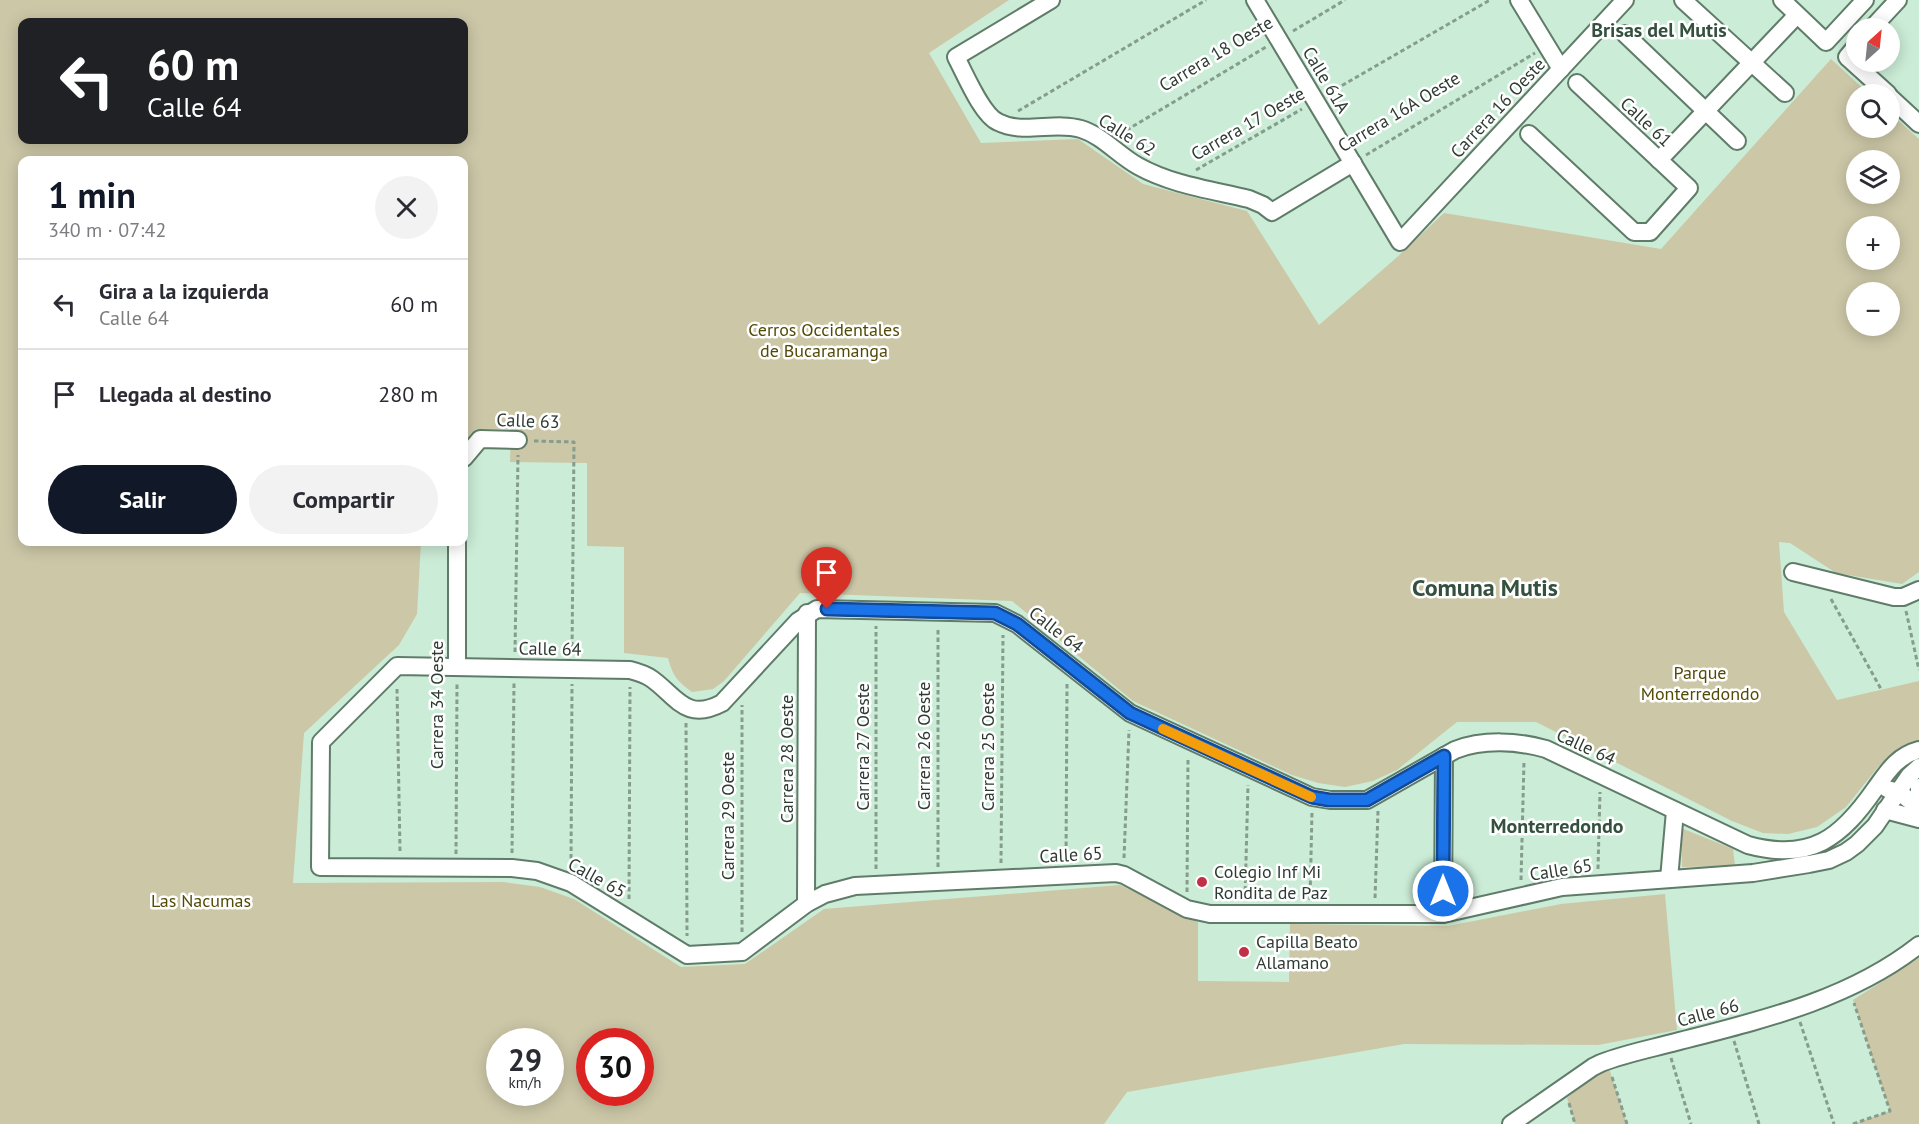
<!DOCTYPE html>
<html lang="es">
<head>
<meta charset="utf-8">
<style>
	:root { --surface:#fff; --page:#f2f2f3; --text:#2b2b33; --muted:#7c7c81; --line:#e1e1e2; --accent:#111827 }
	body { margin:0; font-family:"PT Sans",sans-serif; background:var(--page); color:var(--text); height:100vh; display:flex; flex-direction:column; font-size:22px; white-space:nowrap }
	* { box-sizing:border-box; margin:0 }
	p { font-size:20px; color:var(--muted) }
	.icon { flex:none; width:33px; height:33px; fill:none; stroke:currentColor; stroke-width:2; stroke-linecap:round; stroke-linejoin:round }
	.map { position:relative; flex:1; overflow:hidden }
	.side { position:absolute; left:18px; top:156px; width:450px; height:390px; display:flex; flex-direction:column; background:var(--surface); border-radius:12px; box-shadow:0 3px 15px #0003 }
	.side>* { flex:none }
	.top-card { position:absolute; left:18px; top:18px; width:450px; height:126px; border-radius:12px; box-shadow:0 3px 15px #0003; background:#202124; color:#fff; overflow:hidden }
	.needle { width:39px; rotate:27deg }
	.controls { position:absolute; left:1846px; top:18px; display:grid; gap:12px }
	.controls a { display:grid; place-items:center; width:54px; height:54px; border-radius:50%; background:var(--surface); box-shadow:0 3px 15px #0003; font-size:30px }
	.speed { position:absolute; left:486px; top:1028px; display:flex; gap:12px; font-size:30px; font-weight:700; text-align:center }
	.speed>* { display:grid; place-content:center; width:78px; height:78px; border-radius:50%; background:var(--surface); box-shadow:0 3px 15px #0003; line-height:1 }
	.speed small { font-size:15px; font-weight:400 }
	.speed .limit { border:9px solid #d22; background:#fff; color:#111 }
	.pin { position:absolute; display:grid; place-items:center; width:51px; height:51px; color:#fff; margin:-62px -26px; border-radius:50% 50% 50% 0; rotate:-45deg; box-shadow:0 0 6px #0007 }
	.pin .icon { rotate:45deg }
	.me { position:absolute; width:66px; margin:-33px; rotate:0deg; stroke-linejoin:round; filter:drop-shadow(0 0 4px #0008) }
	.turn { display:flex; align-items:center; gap:21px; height:126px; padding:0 30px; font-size:27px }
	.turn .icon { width:78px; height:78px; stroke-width:2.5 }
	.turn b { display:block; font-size:42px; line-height:51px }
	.round { display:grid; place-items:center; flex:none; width:63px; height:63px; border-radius:32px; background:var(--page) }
	.head { display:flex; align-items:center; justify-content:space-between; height:102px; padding:0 30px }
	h1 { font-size:36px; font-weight:600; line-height:45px; color:var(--accent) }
	.action { display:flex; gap:12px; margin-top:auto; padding:12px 30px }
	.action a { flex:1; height:69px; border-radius:36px; background:var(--accent); color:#fff; font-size:24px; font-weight:600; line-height:69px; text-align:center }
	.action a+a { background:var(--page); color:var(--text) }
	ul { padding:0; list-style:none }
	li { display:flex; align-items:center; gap:18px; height:90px; padding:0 30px; border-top:2px solid var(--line) }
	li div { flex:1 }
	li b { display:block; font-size:22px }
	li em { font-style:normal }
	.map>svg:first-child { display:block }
	.green { fill:#ccc7a7; fill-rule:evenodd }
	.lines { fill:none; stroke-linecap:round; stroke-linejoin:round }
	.minor-casing { stroke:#5f7c69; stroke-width:20 }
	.path { stroke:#859d8d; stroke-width:3; stroke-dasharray:4.5 3; stroke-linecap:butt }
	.minor { stroke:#fff; stroke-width:16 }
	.route-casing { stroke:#114b97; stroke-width:15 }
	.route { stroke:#1a73e8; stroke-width:10 }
	.slow { stroke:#f59e0b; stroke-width:10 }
	.poi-dot { fill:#c13045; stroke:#fff; stroke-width:2 }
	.labels { text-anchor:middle; stroke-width:5; stroke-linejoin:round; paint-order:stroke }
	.street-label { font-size:18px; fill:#2e3b33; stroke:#fff }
	.park-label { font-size:18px; fill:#534a06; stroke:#fff }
	.poi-label { font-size:18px; fill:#2e3b33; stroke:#fff; text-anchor:start }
	.neighbourhood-label { font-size:20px; font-weight:bold; fill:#34503e; stroke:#fff }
	.district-label { font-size:24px; font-weight:bold; fill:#34503e; stroke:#fff }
</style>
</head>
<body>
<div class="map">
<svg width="1919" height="1124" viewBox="0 0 1919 1124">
	<rect width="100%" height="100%" fill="#cbecd6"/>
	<g class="green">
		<path d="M0,0H1009L929,53L981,143L1078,139L1143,184L1247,211L1319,325L1395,259L1444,213L1661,249L1831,59L1869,94H1857V128H1890V113L1919,139V572L1902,584L1836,573L1790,543L1779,542L1784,612L1837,700L1919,681V743L1892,755L1878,767L1846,807L1817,827L1788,834L1763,833L1732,821L1536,722H1457L1397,770L1373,781L1345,787L1318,783L1292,775L1133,701L1012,601L800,593L724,681L713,689L692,692C677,681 673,676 668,658L624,653V547L587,546V463L510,462L511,429H476L464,443V160H22V542H421L417,614L399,645L304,733L293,883L503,882L540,887L574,899L681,967L745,964L824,909L1120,885L1198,922V981L1289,982L1290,924L1448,926L1561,904L1665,894L1677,1030L1598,1045L1404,1044L1127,1092L1104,1124H0ZM22,22H464V140H22ZM1857,160H1890V194H1857ZM1857,226H1890V260H1857ZM1857,292H1890V326H1857ZM500,1041H550V1092H500ZM590,1041H640V1092H590Z"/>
		<polygon points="1681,828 1733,849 1735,866 1682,867"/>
		<polygon points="1919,958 1919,1124 1853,1124 1890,1111 1853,1000"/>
		<polygon points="1609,1068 1627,1124 1575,1124 1567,1098 1586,1081"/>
	</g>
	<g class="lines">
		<defs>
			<g id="minor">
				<path d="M1051,0L956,57C965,74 982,115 998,122C1023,135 1054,121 1081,129C1103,136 1118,155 1138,166C1172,185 1212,190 1249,199L1263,205L1272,212L1353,163"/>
				<polyline points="1255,0 1400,242 1625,0"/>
				<polyline points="1519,0 1561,69"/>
				<polyline points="1683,0 1785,93"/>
				<polyline points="1782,0 1826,42 1865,0"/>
				<polyline points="1872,28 1898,0"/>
				<polyline points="1625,34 1737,141"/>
				<polyline points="1857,45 1847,57 1888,94"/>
				<polyline points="1890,97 1919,124"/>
				<polyline points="1529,134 1634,232 1650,232 1689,188 1577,83"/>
				<polyline points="1659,160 1797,15"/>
				<polyline points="464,458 480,439 518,440"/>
				<polyline points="1793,572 1894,597 1903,597 1919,590"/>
				<polyline points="457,667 457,542"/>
				<path d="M1919,750C1897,756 1888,771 1875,789C1841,838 1811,862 1748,845L1546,749C1518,741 1483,739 1455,750L1367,800H1330L1312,797L1130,713L1017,624L995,613L817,609L798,621L722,703C686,722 677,697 652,679C645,674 638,672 630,670L397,666L321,742L320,867L512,868L537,871L571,883L687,955L742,952L806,904L825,894L855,886L1116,873L1124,875L1187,909L1210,914H1443L1562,887L1753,873L1809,864L1829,860L1846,852L1857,844L1875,826L1909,776L1919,767"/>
				<polyline points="1919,787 1919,792"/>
				<polyline points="1887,789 1899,792 1919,808"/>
				<polyline points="1885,810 1919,819"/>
				<polyline points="1669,879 1675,811"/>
				<polyline points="806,904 807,613"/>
				<polyline points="1443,914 1444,756"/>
				<path d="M1511,1124L1593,1067L1601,1063C1624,1054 1649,1049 1672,1043C1757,1021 1848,1001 1919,945"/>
			</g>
		</defs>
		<use href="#minor" class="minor-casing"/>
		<g class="path">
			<polyline points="1293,31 1345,0"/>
			<polyline points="1329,93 1490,0"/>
			<polyline points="1018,111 1206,0"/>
			<polyline points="1120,134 1266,47"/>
			<polyline points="1366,155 1535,53"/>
			<polyline points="1196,170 1302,109"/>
			<polyline points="534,441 574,442 572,653"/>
			<polyline points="1831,599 1881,689"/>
			<polyline points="1906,611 1919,670"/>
			<polyline points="515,652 518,455"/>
			<polyline points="397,689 400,851"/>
			<polyline points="686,723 687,936"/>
			<polyline points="512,853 514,683"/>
			<polyline points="456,854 457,684"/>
			<polyline points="1124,858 1129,730"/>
			<polyline points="1066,861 1067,684"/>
			<polyline points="1001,863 1003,635"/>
			<polyline points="571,866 572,684"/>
			<polyline points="938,867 938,628"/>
			<polyline points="876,869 876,626"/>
			<polyline points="1598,869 1600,792"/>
			<polyline points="1521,880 1524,761"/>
			<polyline points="1187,892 1188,758"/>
			<polyline points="1245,898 1248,785"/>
			<polyline points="1375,898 1378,811"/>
			<polyline points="629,899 630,687"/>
			<polyline points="1310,900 1312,811"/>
			<polyline points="742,932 742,705"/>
			<polyline points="1800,1022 1834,1124"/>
			<polyline points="1734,1041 1759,1124"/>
			<polyline points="1671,1058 1691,1124"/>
			<polyline points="1612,1077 1627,1124"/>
			<polyline points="1569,1103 1575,1124"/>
			<polyline points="1853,1124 1890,1111 1854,1003"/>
		</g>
		<use href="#minor" class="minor"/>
	</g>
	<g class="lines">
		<defs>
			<polyline id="route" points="827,609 995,613 1017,624 1130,713 1312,797 1329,800 1367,800 1444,756 1443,891"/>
		</defs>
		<use href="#route" class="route-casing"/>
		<use href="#route" class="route"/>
		<polyline class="slow" points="1163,729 1311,797"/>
	</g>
	<g class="poi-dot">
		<circle cx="1202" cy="882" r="6"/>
		<circle cx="1244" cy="952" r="6"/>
	</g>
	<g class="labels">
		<g class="street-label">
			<text transform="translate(1216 54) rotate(-31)" y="6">Carrera 18 Oeste</text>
			<text transform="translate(1326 80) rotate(59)" y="6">Calle 61A</text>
			<text transform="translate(1498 108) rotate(-47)" y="6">Carrera 16 Oeste</text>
			<text transform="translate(1399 112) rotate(-31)" y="6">Carrera 16A Oeste</text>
			<text transform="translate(1646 122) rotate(43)" y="6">Calle 61</text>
			<text transform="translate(1248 124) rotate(-30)" y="6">Carrera 17 Oeste</text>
			<text transform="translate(1127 135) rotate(32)" y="6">Calle 62</text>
			<text transform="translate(528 421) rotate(2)" y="6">Calle 63</text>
			<text transform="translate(1056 630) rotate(38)" y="6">Calle 64</text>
			<text transform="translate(550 649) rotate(1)" y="6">Calle 64</text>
			<text transform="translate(437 705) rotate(-90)" y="6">Carrera 34 Oeste</text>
			<text transform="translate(924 746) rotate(-90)" y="6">Carrera 26 Oeste</text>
			<text transform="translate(863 747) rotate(-90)" y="6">Carrera 27 Oeste</text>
			<text transform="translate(988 747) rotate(-90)" y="6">Carrera 25 Oeste</text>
			<text transform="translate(1586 747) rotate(25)" y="6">Calle 64</text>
			<text transform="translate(787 759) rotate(-90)" y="6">Carrera 28 Oeste</text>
			<text transform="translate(728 816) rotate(-90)" y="6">Carrera 29 Oeste</text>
			<text transform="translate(1071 855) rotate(-3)" y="6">Calle 65</text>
			<text transform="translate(1561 870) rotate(-9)" y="6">Calle 65</text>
			<text transform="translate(597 878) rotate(29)" y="6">Calle 65</text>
			<text transform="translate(1708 1013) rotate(-15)" y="6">Calle 66</text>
		</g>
		<g class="park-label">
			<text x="824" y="336">Cerros Occidentales<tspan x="824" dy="21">de Bucaramanga</tspan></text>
			<text x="1700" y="679">Parque<tspan x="1700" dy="21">Monterredondo</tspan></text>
			<text x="201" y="907">Las Nacumas</text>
		</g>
		<g class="poi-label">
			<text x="1214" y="878">Colegio Inf Mi<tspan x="1214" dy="21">Rondita de Paz</tspan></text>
			<text x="1256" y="948">Capilla Beato<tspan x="1256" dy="21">Allamano</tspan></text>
		</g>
		<g class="neighbourhood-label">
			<text x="1659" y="37">Brisas del Mutis</text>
			<text x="1557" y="833">Monterredondo</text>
		</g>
		<g class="district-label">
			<text x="1485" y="596">Comuna Mutis</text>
		</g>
	</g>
</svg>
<div class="controls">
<a><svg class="needle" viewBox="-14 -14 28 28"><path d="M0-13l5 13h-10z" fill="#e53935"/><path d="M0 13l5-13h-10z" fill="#7c7c81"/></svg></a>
<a><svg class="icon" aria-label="search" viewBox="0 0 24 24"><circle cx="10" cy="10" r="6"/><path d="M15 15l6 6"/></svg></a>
<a><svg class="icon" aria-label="layers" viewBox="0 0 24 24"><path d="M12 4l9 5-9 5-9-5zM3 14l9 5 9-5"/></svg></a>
<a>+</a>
<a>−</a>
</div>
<div class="speed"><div>29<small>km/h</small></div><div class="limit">30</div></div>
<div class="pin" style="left:827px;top:609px;background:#d93025"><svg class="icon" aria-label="arrive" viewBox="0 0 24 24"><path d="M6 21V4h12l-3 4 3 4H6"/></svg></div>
<svg class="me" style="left:1443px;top:891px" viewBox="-20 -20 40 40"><circle r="17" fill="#1a73e8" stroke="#fff" stroke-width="3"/><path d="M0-11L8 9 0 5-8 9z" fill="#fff"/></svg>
<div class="top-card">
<div class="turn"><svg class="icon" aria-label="left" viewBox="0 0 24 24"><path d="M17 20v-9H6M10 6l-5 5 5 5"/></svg><div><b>60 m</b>Calle 64</div></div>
</div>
<section class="side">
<div class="head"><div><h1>1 min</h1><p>340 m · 07:42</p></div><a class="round"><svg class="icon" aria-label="close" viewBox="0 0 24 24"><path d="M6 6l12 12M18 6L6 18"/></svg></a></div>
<ul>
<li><svg class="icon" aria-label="left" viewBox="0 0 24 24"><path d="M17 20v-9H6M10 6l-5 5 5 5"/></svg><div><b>Gira a la izquierda</b><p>Calle 64</p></div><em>60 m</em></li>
<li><svg class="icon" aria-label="arrive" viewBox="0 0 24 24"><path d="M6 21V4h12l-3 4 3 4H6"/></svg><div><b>Llegada al destino</b></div><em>280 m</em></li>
</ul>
<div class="action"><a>Salir</a><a>Compartir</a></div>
</section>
</div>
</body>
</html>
